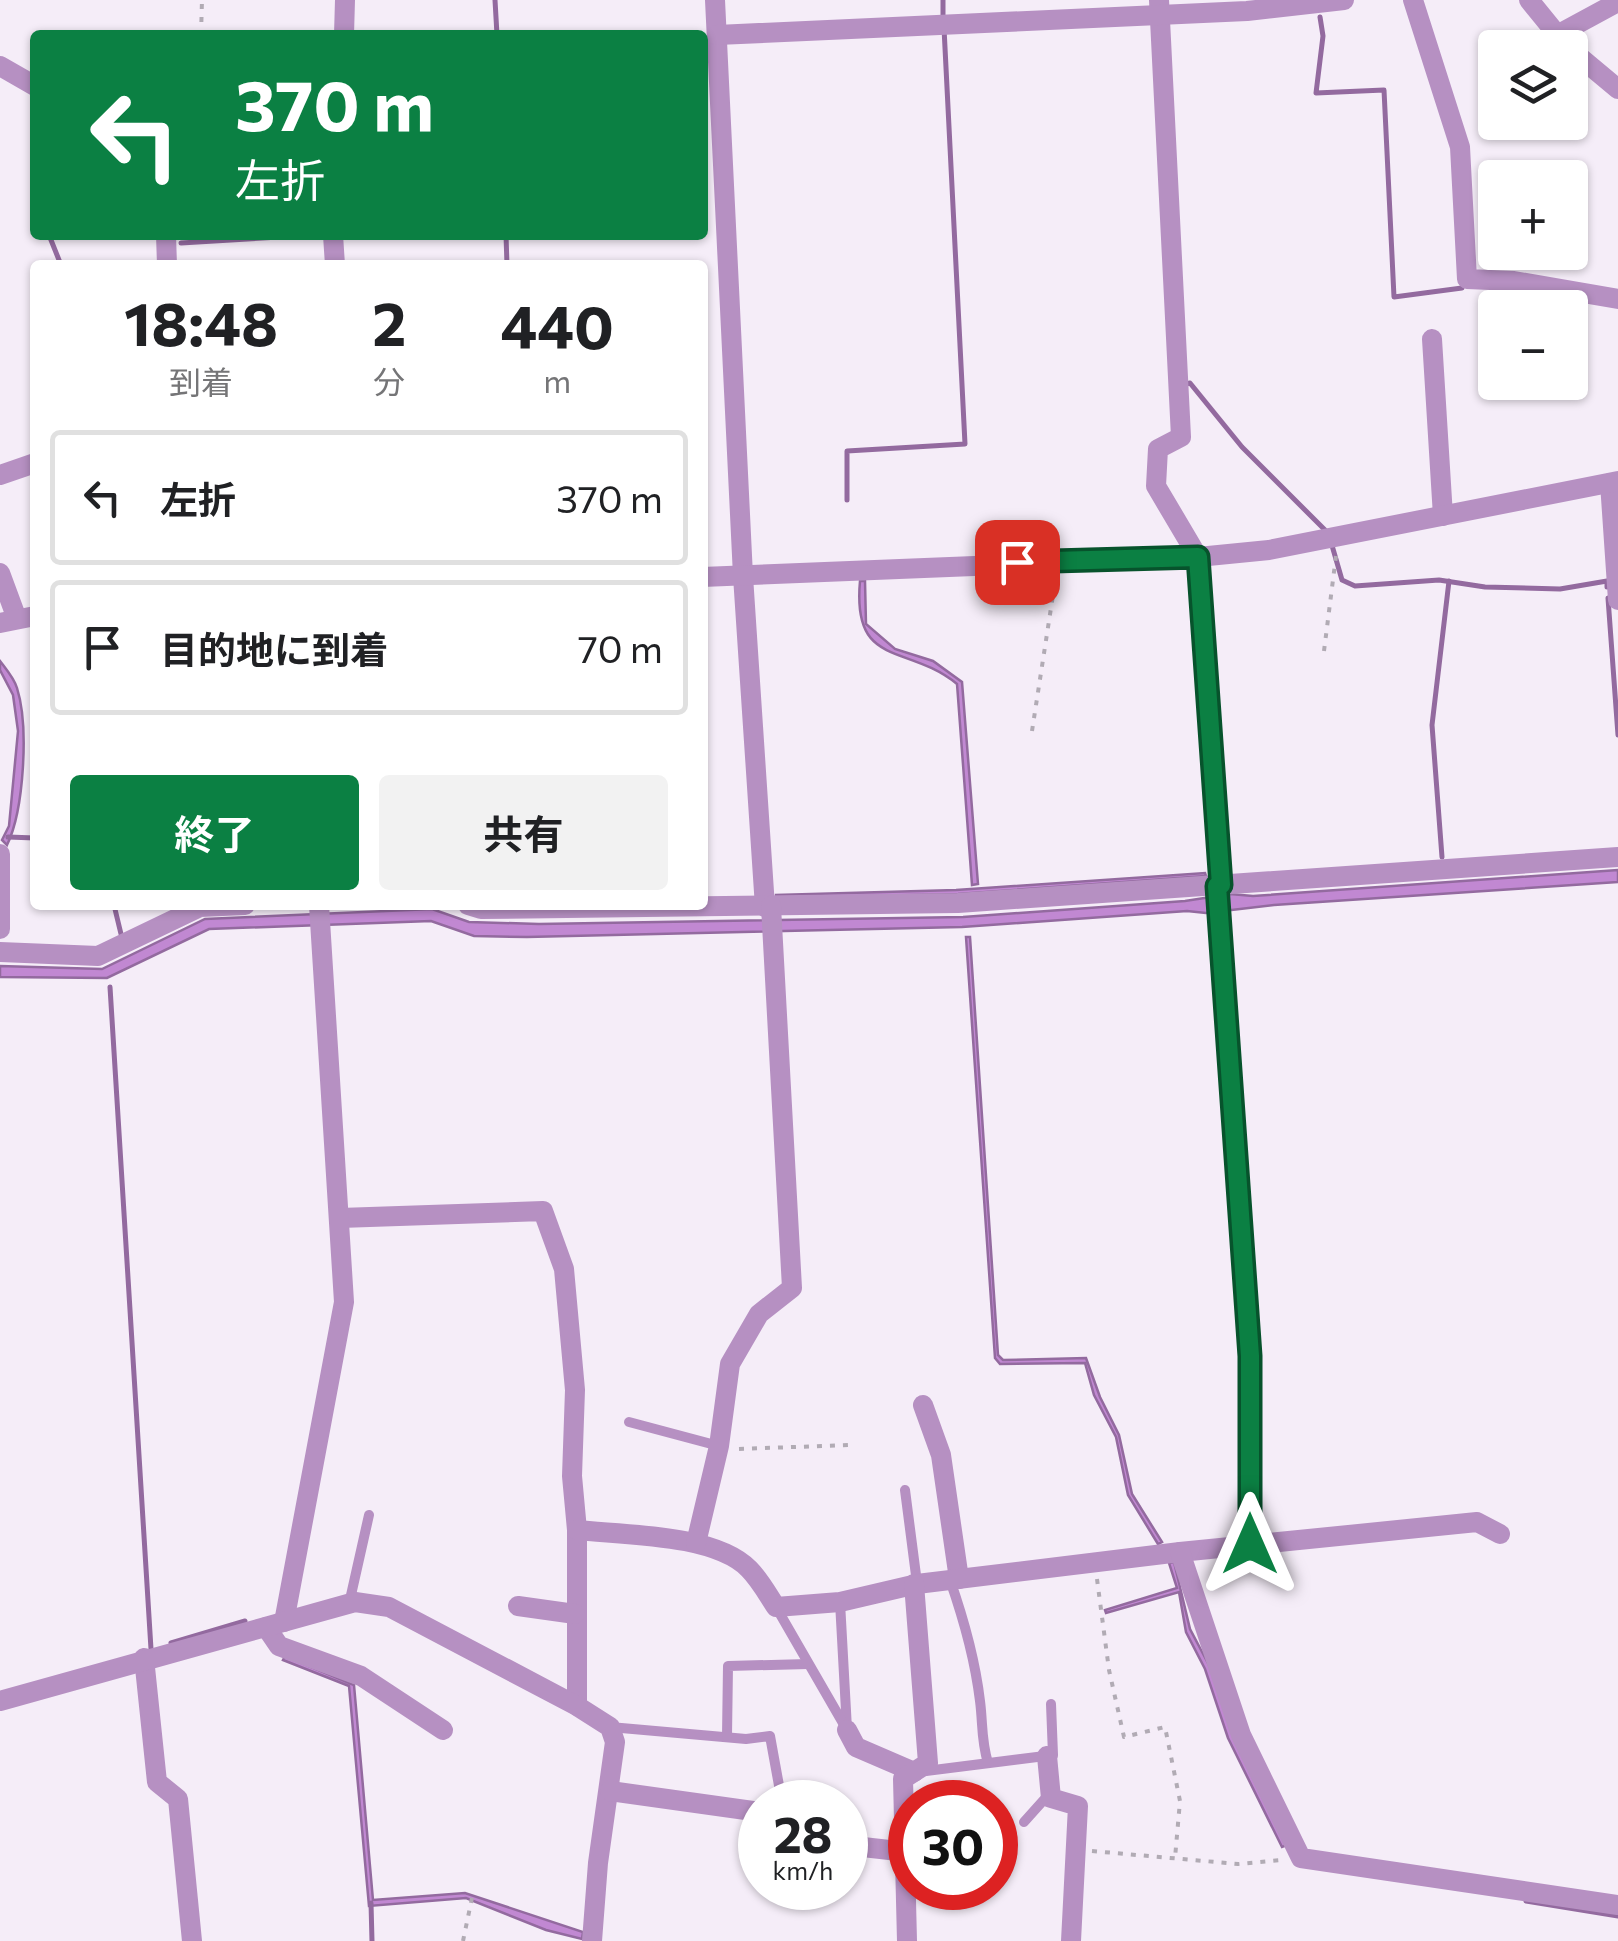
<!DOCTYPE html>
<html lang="ja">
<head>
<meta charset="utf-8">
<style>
	:root { --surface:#fff; --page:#f2f2f2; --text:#202124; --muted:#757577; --line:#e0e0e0; --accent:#0b8043 }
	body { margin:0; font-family:Commissioner,"Noto Sans JP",sans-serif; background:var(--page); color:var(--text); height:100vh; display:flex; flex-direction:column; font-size:38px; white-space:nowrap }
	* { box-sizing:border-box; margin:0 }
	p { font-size:32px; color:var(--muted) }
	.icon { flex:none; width:55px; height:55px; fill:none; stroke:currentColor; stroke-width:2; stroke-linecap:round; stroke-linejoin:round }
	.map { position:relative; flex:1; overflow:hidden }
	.side { position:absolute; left:30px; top:260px; width:678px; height:650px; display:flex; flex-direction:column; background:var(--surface); border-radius:10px; box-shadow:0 2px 8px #0004 }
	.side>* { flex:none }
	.guide { position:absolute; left:30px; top:30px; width:678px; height:210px; border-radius:10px; box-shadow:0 2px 8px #0004; background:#0b8043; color:#fff; overflow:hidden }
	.fabs { position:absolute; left:1478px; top:30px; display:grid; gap:20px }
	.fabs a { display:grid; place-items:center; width:110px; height:110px; border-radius:10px; background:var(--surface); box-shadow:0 2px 8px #0004; font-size:50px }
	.speed { position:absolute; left:738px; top:1780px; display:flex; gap:20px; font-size:50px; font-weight:700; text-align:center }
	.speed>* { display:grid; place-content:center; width:130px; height:130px; border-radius:50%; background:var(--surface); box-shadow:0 2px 8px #0004; line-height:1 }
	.speed small { font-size:25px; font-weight:400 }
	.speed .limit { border:15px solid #d22; background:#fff; color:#111 }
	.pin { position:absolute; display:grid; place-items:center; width:85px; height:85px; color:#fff; margin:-42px; border-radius:20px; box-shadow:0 5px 15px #0006 }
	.me { position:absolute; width:110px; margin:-55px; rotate:0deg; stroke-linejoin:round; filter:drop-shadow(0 0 8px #0008) }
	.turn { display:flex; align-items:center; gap:35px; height:210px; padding:0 40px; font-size:45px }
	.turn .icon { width:130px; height:130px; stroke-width:2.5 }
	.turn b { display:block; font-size:70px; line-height:85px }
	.eta { display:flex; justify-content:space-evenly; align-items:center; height:170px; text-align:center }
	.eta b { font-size:60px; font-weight:700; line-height:70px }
	.primary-button { display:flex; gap:20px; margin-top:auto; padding:20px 40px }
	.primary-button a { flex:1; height:115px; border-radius:10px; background:var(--accent); color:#fff; font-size:40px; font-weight:700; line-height:115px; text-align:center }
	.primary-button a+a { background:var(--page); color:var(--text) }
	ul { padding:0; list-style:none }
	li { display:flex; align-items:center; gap:30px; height:135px; margin:0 20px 15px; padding:0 20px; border:5px solid var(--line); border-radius:10px }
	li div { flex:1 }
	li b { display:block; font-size:38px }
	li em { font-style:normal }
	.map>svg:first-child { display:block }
	.water { fill:#c188d2; stroke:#936a9f; stroke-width:2.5 }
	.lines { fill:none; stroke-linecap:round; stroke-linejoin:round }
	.stream { stroke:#936a9f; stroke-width:5 }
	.path { stroke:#b1abb4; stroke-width:4; stroke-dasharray:5 8; stroke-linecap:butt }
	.lane { stroke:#b690c2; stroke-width:10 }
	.street { stroke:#b690c2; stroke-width:20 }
	.route-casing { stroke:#07532c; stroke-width:25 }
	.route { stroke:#0b8043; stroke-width:18 }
</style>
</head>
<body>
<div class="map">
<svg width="1618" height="1941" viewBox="0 0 1618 1941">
	<rect width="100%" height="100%" fill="#f5edf8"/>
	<g class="water">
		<path d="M860,581H865L866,624L895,649L933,661L962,682L978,884L972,885L957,684C907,643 852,669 860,581Z"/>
		<path d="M0,661C6,669 14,678 17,688C29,726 24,810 7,845L2,840L9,826L18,731L13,695L0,670Z"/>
		<polygon points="1618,870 1618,882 1274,905 1206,913 1187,911 962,927 527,937 474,936 431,921 209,929 107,978 0,977 0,966 102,969 205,919 432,909 469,922 539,924 963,917 1185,901 1230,894 1253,896"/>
		<polygon points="1205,873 1206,876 958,894 776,898 776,895 956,890"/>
		<polygon points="966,937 970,937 998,1355 1003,1360 1086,1358 1100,1397 1119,1435 1132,1494 1162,1542 1158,1544 1128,1495 1116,1437 1094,1395 1085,1363 1000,1364 995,1358"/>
		<polygon points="1174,1562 1190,1629 1210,1667 1287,1845 1282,1847 1228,1738 1205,1669 1186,1632 1179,1592 1106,1613 1105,1610 1177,1588 1169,1563"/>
		<polygon points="285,1656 354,1685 373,1900 465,1893 583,1932 582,1939 546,1930 466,1898 369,1906 349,1686 283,1660"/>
	</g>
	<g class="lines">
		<g class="stream">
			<polyline points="495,0 497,35"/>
			<polyline points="943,0 943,17"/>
			<polyline points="1320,17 1323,36 1316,93 1384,90 1394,297 1462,288"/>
			<polyline points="49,235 61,265"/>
			<polyline points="506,235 507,265"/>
			<polyline points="181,243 313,235"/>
			<polyline points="1186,384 1190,383 1242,447 1327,532"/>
			<polyline points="847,500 847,451 965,444 944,28"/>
			<polyline points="1331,542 1342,580 1355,586 1439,580 1485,587 1560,589 1607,581 1607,587"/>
			<polyline points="1608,598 1618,735"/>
			<polyline points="8,837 35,838"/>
			<polyline points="1442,857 1432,725 1449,581"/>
			<polyline points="114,905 121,934"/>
			<polyline points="110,987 151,1649"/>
			<polyline points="171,1643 245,1621"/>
			<polyline points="1526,1901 1618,1916"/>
			<polyline points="371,1903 372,1941"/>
		</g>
		<g class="path">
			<polyline points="201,35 202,0"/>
			<polyline points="1324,651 1336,556"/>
			<polyline points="1032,731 1055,582"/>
			<polyline points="739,1449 849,1445"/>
			<polyline points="1097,1579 1109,1670 1124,1737 1165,1727 1180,1801 1175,1858"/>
			<polyline points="1092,1851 1238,1864 1282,1860"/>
			<polyline points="463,1941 473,1893"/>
		</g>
		<g class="lane">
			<polyline points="629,1422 719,1446"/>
			<polyline points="905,1490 917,1583"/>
			<path d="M950,1580C964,1620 975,1659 980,1701C983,1724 981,1740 988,1763"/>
			<polyline points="840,1602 847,1729"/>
			<polyline points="349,1604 369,1515"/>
			<polyline points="776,1607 847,1730"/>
			<polyline points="610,1727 746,1739 770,1736 782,1802"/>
			<polyline points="727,1736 728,1666 808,1664"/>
			<polyline points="926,1771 1053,1755 1051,1704"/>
			<polyline points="1024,1822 1050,1793"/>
		</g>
		<g class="street">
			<polyline points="715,0 743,576 765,907"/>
			<polyline points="1159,0 1181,437 1158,449 1156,486 1198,557 1221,885"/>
			<polyline points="1413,0 1460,147 1467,279 1514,281 1618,299"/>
			<polyline points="1529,0 1564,43"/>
			<polyline points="344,35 345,0"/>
			<polyline points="717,35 1247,11 1344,0"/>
			<polyline points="1557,35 1618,2"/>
			<polyline points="1570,49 1618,89"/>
			<polyline points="0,66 35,86"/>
			<polyline points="166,235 167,265"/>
			<polyline points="333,235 335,265"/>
			<polyline points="1432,339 1443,516"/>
			<polyline points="0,475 35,463"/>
			<polyline points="1610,483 1618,600"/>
			<polyline points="0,573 17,619"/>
			<polyline points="702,577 1198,557 1269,550 1618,481"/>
			<polyline points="0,623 35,616"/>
			<polyline points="0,854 0,929"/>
			<polyline points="1217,886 1250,1356 1250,1544"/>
			<polyline points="468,905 481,909 958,903 1618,857"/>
			<polyline points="0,952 98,956 200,907 245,905"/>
			<polyline points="340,1218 543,1211 564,1269 575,1390 572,1476 577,1530 577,1706"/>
			<polyline points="923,1405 941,1455 959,1579"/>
			<path d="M577,1530C624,1535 715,1534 749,1569C760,1580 768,1595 776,1607L840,1602L917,1584L1180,1552L1477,1522L1500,1534"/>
			<polyline points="696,1543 719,1446 730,1364 759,1314 792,1288 771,906"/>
			<polyline points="1180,1552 1241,1735 1301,1858 1618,1905"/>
			<polyline points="518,1606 575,1614"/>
			<polyline points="284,1622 344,1302 319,905"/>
			<polyline points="266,1627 279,1646 361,1676 443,1730"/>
			<polyline points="144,1658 157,1782 178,1799 192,1941"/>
			<polyline points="0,1701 355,1602 389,1607 577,1706 610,1727 615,1742 598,1863 592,1941"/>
			<polyline points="847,1730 856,1747 914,1772"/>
			<polyline points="1047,1756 1051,1798 1078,1806 1071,1941"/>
			<polyline points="610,1791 760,1812"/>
			<polyline points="845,1845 907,1852"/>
			<polyline points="907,1941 903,1779 928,1763 914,1584"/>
		</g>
	</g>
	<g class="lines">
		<defs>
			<polyline id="route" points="1017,562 1198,557 1221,885 1217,886 1250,1356 1250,1544"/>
		</defs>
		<use href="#route" class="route-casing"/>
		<use href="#route" class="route"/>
	</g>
</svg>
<div class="fabs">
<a><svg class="icon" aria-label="layers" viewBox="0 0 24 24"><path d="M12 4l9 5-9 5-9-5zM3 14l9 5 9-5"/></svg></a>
<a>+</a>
<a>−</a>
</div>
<div class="speed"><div>28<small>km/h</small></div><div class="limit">30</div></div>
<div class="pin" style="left:1017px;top:562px;background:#d93025"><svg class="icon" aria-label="arrive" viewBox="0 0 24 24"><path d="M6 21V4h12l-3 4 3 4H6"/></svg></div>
<svg class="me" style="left:1250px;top:1544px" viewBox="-20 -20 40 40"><path d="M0-17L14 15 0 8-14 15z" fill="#0b8043" stroke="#fff" stroke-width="4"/></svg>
<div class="guide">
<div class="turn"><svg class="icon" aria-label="left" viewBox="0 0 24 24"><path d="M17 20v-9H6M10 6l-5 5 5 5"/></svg><div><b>370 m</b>左折</div></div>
</div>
<section class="side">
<div class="eta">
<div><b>18:48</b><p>到着</p></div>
<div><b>2</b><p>分</p></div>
<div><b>440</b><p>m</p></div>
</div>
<ul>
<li><svg class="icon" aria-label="left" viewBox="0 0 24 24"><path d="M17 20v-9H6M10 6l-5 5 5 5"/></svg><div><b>左折</b></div><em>370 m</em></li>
<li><svg class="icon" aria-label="arrive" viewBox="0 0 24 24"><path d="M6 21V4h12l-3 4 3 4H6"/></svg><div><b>目的地に到着</b></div><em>70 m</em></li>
</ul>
<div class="primary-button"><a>終了</a><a>共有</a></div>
</section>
</div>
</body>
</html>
